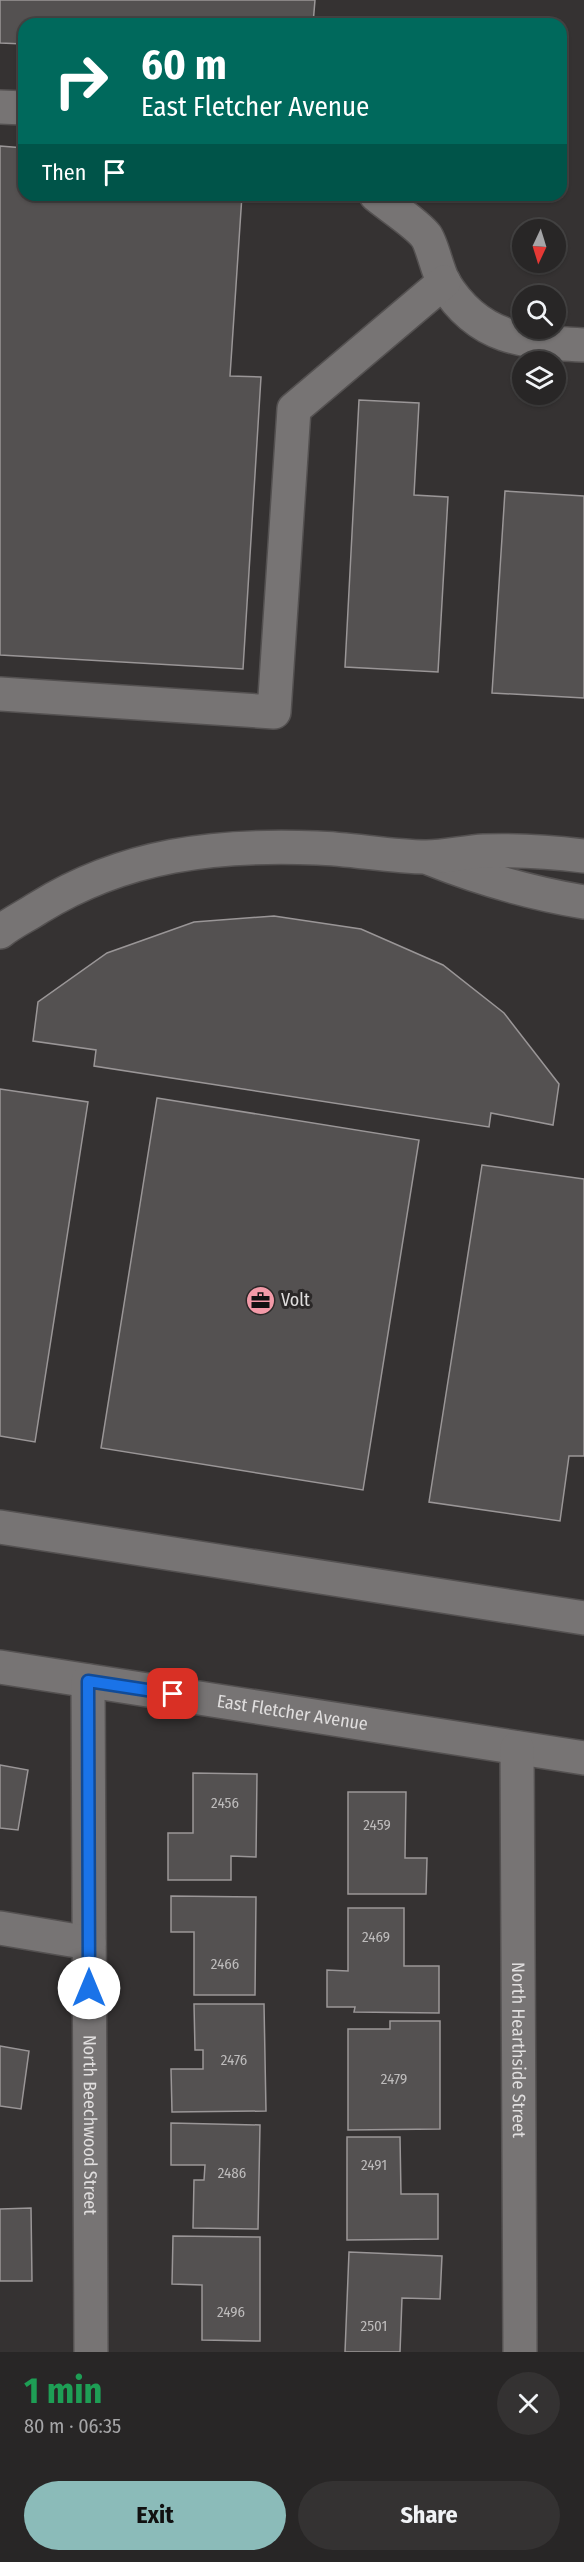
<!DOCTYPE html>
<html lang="en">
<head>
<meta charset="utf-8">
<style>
	:root { --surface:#282626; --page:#343232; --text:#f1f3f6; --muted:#a5a5a7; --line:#444343; --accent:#8bbbb9 }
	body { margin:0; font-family:"Fira Sans Condensed",sans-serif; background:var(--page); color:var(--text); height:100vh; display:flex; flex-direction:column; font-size:22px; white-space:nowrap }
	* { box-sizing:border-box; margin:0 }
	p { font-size:20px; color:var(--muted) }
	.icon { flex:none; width:33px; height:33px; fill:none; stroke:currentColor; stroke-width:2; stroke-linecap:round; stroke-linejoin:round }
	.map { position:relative; height:2352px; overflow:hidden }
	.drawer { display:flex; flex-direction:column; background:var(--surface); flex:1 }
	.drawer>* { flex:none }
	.guide { position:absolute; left:18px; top:18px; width:549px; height:183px; border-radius:18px; box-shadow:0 2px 4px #0004,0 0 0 2px var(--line); background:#00695c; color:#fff; overflow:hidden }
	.needle { width:39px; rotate:184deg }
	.buttons { position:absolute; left:512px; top:219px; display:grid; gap:12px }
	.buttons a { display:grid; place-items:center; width:54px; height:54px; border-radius:50%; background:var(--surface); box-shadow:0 2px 4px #0004,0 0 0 2px var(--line); font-size:30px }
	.pin { position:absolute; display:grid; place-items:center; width:51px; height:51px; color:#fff; margin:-26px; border-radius:12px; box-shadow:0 3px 9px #0006 }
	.me { position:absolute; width:66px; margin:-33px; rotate:0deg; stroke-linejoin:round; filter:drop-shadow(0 0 4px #0008) }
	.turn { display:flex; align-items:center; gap:21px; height:126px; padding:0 24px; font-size:27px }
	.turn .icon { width:78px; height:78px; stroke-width:2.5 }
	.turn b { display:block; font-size:42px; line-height:51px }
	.then { display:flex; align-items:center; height:57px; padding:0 24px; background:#0003; gap:12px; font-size:22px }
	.round { display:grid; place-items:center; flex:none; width:63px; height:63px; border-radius:32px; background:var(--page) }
	.head { display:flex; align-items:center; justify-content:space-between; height:102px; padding:0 24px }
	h1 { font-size:36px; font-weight:700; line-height:45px; color:#1e9e55 }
	.primary-button { display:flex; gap:12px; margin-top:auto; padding:12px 24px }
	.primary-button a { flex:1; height:69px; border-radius:36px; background:var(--accent); color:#111; font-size:24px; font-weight:700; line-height:69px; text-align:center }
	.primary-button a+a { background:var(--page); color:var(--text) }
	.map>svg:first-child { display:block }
	.building { fill:#545151; stroke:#9a9697; stroke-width:1.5 }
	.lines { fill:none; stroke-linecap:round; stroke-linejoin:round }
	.minor-casing { stroke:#545151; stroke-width:36 }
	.minor { stroke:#777474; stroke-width:33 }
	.route-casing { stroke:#114b97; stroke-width:15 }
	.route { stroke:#1a73e8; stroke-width:10 }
	.labels { text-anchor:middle; stroke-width:6; stroke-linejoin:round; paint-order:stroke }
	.number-label { font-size:15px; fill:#bdbbbb }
	.poi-label { font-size:18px; fill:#e0dede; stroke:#2b2828; text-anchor:start }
	.street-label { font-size:18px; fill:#e0dede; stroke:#2b2828 }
</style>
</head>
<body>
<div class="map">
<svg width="584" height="2352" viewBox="0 0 584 2352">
	<rect width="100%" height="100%" fill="#353232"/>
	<g class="building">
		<polygon points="0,0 315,0 313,24 24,24 24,44 0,43"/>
		<polygon points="0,146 24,148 24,195 242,195 230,376 261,377 243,669 0,655"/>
		<polygon points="359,400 419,403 414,495 448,497 438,672 345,667"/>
		<polygon points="505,491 584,496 584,698 492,693"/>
		<polygon points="274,916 361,929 443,965 504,1013 559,1084 553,1125 491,1113 489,1127 94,1066 96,1050 33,1041 38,1002 107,953 194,922"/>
		<polygon points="0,1089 88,1102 35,1442 0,1436"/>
		<polygon points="157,1098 419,1140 363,1490 101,1448"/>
		<polygon points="482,1165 584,1179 584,1456 569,1456 560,1521 429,1502"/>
		<polygon points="0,1765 28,1770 18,1830 0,1828"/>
		<polygon points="193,1773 257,1774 256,1857 231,1856 231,1880 168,1880 168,1833 193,1833"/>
		<polygon points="348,1792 406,1792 405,1858 427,1858 426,1894 348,1894"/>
		<polygon points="171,1896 256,1897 255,1995 194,1995 194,1932 171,1932"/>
		<polygon points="348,1908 404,1908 404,1966 439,1966 439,2013 354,2012 355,2007 327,2007 327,1970 348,1971"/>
		<polygon points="194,2004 264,2004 266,2111 172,2112 171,2069 203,2069 203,2050 195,2050"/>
		<polygon points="390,2021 440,2021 440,2129 348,2130 348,2029 390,2029"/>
		<polygon points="0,2046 29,2051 21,2109 0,2106"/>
		<polygon points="171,2123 260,2125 258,2229 193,2228 194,2180 204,2180 205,2165 171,2165"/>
		<polygon points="347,2137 400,2137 401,2194 438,2194 438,2239 347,2240"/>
		<polygon points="31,2208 32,2281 0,2281 0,2209"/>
		<polygon points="173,2236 260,2237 260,2341 202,2340 202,2285 172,2284"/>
		<polygon points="349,2252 442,2256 440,2299 402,2298 400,2352 345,2352"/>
	</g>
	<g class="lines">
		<defs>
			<g id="minor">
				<polyline points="0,107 24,108"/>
				<path d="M376,195C389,206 417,224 426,236C432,244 437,270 444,283C479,340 524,342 584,345"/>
				<polyline points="0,694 274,712 294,409 444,282"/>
				<path d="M431,859C481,879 531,893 584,902"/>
				<path d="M0,932C11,923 26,916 38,908C125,854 217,844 317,848C353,849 390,857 426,857C445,857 465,852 484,851C517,850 551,852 584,856"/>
				<polyline points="0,1527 584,1618"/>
				<path id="s1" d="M0,1667L584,1758"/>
				<path id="s2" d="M88,1681L91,2352"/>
				<path id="s3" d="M517,1748L520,2352"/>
				<polyline points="0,1928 89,1943"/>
			</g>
		</defs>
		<use href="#minor" class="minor-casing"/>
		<use href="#minor" class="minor"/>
	</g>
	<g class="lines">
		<defs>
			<polyline id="route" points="89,1988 88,1681 173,1694"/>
		</defs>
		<use href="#route" class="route-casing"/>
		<use href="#route" class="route"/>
	</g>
	<defs>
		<symbol id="office-disc" viewBox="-11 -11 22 22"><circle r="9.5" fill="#f39aa8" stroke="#2b2828"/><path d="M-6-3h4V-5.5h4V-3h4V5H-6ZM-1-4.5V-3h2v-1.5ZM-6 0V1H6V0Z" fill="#111"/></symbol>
	</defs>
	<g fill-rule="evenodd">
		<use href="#office-disc" x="244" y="1284" width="33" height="33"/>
	</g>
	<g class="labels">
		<g class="number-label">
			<text x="225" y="1808">2456</text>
			<text x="377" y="1830">2459</text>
			<text x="376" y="1942">2469</text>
			<text x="225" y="1969">2466</text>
			<text x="234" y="2065">2476</text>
			<text x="394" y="2084">2479</text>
			<text x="374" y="2170">2491</text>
			<text x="232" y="2178">2486</text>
			<text x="231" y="2317">2496</text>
			<text x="374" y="2331">2501</text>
		</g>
		<g class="poi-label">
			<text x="281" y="1306">Volt</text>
		</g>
		<g class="street-label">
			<text dy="6" stroke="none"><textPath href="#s1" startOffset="296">East Fletcher Avenue</textPath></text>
			<text dy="6" stroke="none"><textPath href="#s3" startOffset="302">North Hearthside Street</textPath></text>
			<text dy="6" stroke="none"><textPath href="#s2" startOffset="444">North Beechwood Street</textPath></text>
		</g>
	</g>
</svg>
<div class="buttons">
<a><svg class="needle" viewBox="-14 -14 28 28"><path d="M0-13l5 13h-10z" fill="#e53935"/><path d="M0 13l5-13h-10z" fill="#a5a5a7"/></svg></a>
<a><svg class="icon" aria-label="search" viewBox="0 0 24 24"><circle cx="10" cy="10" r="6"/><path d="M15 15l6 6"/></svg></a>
<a><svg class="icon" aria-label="layers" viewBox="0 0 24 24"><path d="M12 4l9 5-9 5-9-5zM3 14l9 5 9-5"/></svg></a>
</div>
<div class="pin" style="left:173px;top:1694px;background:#d93025"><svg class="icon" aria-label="arrive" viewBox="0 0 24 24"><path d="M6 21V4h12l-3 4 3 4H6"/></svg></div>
<svg class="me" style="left:89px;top:1988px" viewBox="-20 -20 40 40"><circle r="19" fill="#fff"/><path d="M0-13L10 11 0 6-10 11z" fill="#1a73e8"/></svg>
<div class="guide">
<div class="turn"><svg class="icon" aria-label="right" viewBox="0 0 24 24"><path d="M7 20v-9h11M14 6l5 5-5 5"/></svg><div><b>60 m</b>East Fletcher Avenue</div></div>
<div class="then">Then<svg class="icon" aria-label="arrive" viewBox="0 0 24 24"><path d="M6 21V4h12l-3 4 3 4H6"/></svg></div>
</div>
</div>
<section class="drawer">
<div class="head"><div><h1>1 min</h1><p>80 m · 06:35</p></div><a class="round"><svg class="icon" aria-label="close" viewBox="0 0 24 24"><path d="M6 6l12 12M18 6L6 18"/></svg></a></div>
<div class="primary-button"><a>Exit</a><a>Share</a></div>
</section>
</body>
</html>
